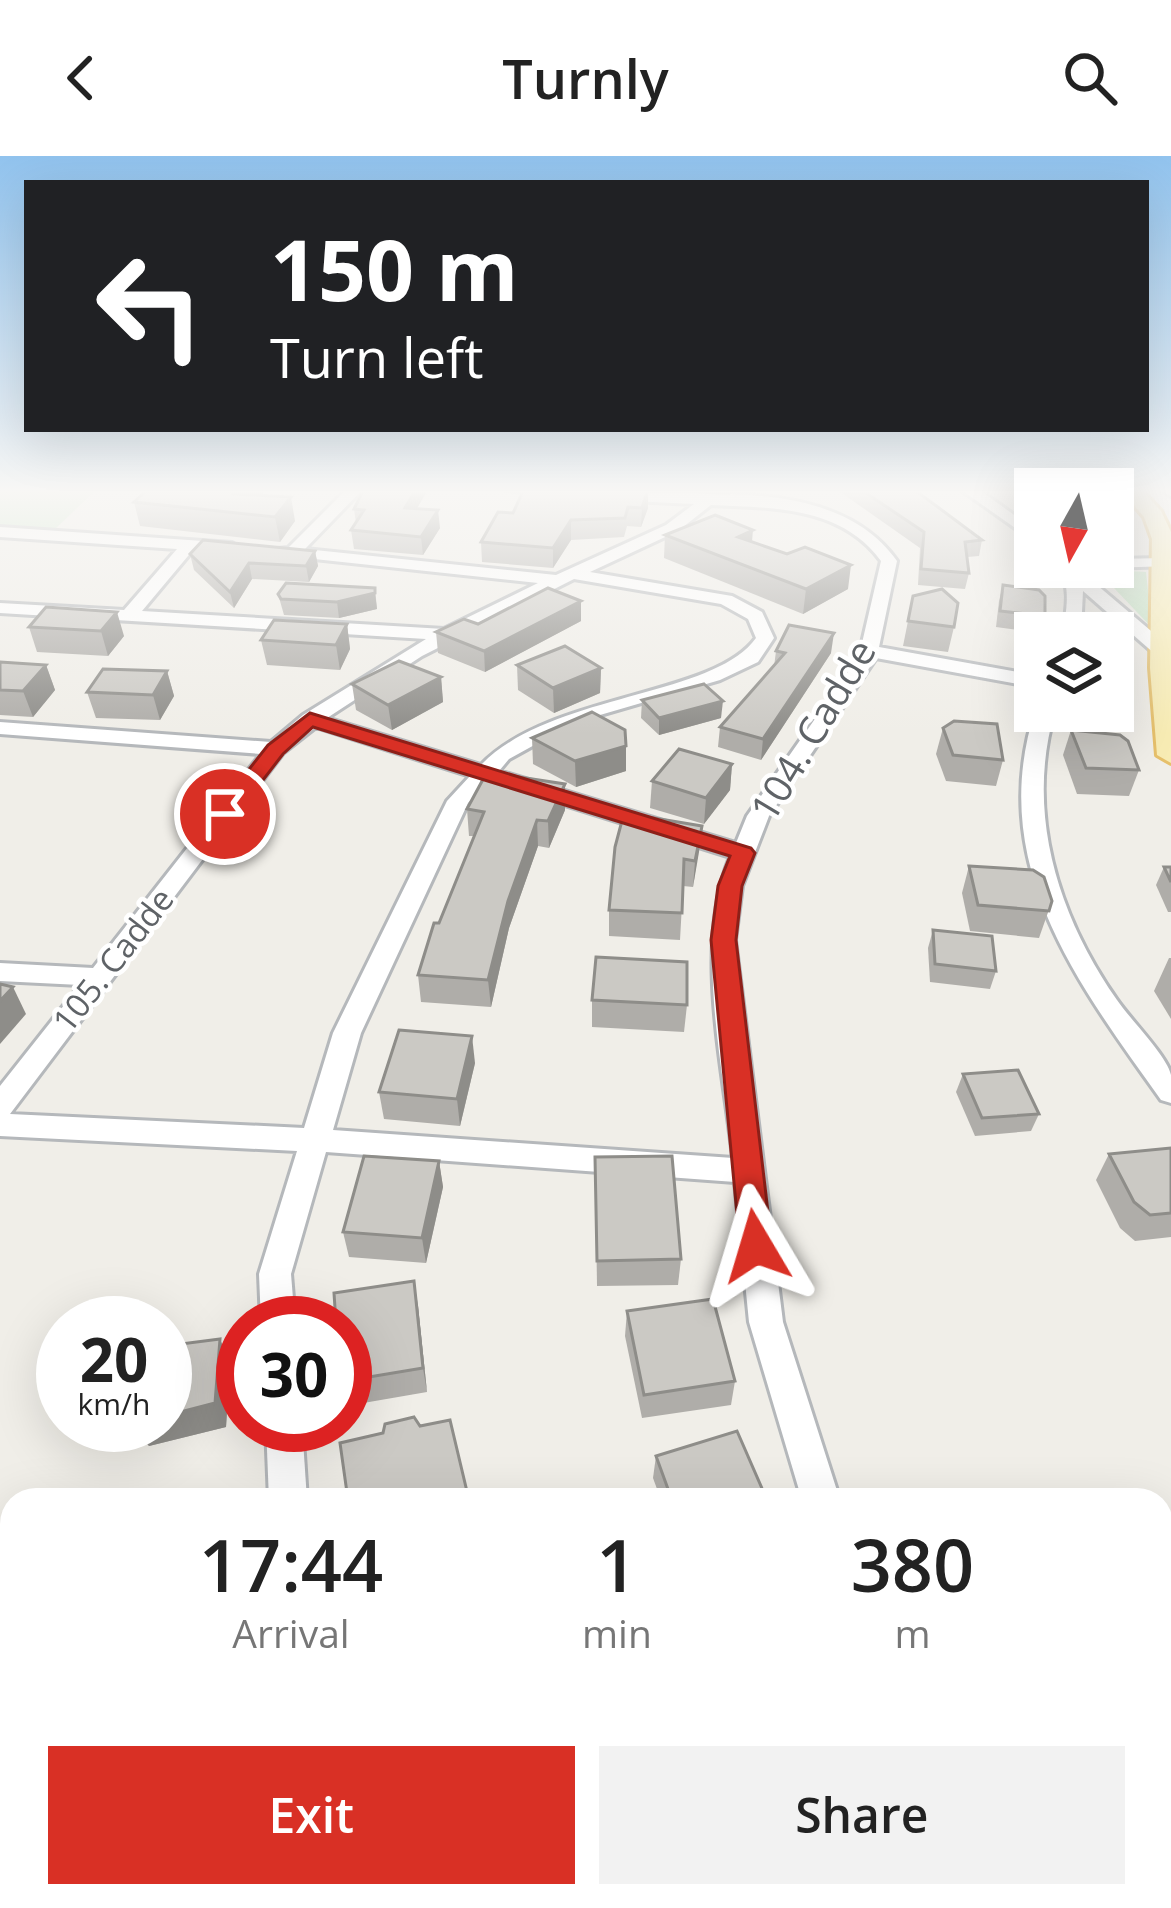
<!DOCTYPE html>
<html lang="en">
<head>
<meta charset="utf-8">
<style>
	:root { --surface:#fff; --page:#f2f2f2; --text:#222; --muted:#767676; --accent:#d93025 }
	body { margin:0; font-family:"Open Sans",sans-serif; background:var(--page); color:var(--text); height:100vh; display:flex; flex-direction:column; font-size:45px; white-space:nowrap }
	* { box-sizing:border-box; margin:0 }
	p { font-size:39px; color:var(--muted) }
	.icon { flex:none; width:66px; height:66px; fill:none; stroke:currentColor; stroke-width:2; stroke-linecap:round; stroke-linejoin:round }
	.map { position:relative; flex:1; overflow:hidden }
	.details { position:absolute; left:0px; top:1332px; width:1173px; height:420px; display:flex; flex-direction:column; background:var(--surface); border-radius:36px 36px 0 0; box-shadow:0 12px 48px #0002 }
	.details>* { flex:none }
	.top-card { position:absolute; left:24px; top:24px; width:1125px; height:252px; border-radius:0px; box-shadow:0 12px 48px #0002; background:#202124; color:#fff; overflow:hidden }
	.needle { width:78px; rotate:188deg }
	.controls { position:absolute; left:1014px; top:312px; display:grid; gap:24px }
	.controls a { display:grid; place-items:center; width:120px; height:120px; border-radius:0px; background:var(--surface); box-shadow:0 12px 48px #0002; font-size:60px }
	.speed { position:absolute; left:36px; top:1140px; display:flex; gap:24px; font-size:60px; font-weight:700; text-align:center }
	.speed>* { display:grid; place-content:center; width:156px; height:156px; border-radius:50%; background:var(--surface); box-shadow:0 12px 48px #0002; line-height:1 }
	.speed small { font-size:30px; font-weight:400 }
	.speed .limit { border:18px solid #d22; background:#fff; color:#111 }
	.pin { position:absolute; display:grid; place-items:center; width:102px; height:102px; color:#fff; margin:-51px; border:6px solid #fff; border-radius:50%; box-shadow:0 3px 12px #0007 }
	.me { position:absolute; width:132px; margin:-66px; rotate:353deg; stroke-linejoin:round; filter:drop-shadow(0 0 9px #0008) }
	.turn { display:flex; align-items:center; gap:42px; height:252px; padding:0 48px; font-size:54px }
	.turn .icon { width:156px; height:156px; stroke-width:2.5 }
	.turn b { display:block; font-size:84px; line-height:102px }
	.eta { display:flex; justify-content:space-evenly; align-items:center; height:204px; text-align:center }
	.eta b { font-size:72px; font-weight:600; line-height:84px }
	.action { display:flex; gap:24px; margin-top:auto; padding:24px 48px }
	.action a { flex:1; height:138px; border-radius:0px; background:var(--accent); color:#fff; font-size:48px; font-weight:600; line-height:138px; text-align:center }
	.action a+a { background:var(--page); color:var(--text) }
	header { display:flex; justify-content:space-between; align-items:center; height:156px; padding:0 48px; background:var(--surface); font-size:54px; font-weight:600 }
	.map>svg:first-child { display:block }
	.green { fill:#c8e5c7 }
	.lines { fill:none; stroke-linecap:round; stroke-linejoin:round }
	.minor-casing { stroke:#b5b8bb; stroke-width:6 }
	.major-casing { stroke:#e6c06b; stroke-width:6 }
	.minor { fill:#fff; fill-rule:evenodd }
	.major { fill:#f8ecb4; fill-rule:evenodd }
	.wall { fill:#afada9 }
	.shaded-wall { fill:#8e8d89 }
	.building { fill:#cbc9c4; stroke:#8e8d89; stroke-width:3 }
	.route { fill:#d93025; stroke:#8d1f18; stroke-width:3 }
	.labels { text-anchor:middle; stroke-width:9; stroke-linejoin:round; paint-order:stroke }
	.far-street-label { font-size:33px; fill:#5f6367; stroke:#fff }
	.street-label { font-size:39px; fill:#5f6367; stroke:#fff }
</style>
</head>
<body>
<header><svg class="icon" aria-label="back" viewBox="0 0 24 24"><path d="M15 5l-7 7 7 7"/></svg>Turnly<svg class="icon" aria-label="search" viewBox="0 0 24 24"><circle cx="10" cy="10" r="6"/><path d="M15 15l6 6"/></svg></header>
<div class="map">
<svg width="1171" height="1752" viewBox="0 0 1171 1752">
	<rect width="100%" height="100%" fill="#f0eee8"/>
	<g class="green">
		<polygon points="0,333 97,333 54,374 0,371"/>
		<polygon points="1096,413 1146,416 1152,472"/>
	</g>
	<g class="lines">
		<defs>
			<g id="minor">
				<path d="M347,333H363L305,393L556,419L666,369L694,348L611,344L608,341L616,336C708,341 838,321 897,405L879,491L1035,519V531L876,502L769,660L742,730L735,784L783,1166L840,1344H802L749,1166L735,1026L326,996L291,1118L295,1167H261L259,1118L297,995L0,980V930L80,829L0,825V807L93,812L261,598L0,578V566L271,586L303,559L426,483L0,457V447L124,454L177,393L0,381V371L232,387L240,392L232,397L193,394L142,455L444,473L538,427L277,399V393L288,392ZM711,349C773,352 841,350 881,405L859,500L747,660L736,687L499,615L509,603L576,566L720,524L758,506L774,482L762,456L732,440L590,416L678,375ZM574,423L721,448L748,463L756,482C713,542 550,537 481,609L327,562L422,500ZM316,571L470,620L447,645L333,877L304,972L10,958L283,597ZM489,625L730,701C694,790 723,908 733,1002L333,974L361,877L468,647Z"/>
				<polygon points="502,333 562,333 568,337 560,342"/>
				<polygon points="960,333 978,333 1035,374 1035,386"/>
				<polygon points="1160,333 1171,333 1171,340"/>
				<polygon points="1113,403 1165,402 1171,403 1171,410 1107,412 1113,411"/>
				<path d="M1058,411H1084V418L1170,491V499H1156L1083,435L1081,477H1063C1066,456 1072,429 1058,411Z"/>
				<path d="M1035,555H1055C1025,656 1058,760 1117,844C1129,862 1167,900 1171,919C1171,927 1171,938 1171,947L1161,944C1077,826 986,708 1035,555Z"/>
				<polygon points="266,1269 302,1269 307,1344 269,1344"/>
				<polygon points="12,1683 12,1729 0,1734 0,1688"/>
				<polygon points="365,1740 411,1740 414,1752 368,1752"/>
				<polygon points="1026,1740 1077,1740 1082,1752 1031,1752"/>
			</g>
			<polygon id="major" points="1120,333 1141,333 1161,355 1171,376 1171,607 1157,599 1150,512 1152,383 1144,361"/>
		</defs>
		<use href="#minor" class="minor-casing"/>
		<use href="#major" class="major-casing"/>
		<use href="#minor" class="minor"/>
		<use href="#major" class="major"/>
	</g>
	<g class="wall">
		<polygon points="148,333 267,333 261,339 295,365 280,386 140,370 134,346"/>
		<polygon points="364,333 428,333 417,352 440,372 423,399 354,393 351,374 356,367 354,353"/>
		<polygon points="524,333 732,333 730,339 648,335 648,352 641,371 627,370 624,381 571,384 553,412 482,406 481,386 513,357"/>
		<polygon points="836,333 904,333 982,384 979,400 967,401 969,417 965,433 918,429 920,392"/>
		<polygon points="1113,351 1125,373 1117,396 1113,396"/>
		<polygon points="665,379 752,386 848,433 803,458 664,402"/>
		<polygon points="315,395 318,410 309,426 252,423 234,452 194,414 190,398"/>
		<polygon points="1003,429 1045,460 1040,477 996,471 999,445"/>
		<polygon points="375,432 377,453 339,462 284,459 278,438"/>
		<polygon points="913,440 954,471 948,496 903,490"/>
		<polygon points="581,445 581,465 485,516 438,497 436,476"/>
		<polygon points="46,451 124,480 108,500 37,496 29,471"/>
		<polygon points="347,468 350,493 340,514 267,509 261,484"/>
		<polygon points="776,495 831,497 761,604 718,591 720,571 774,511"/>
		<polygon points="0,506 46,509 55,534 33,561 0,559"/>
		<polygon points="517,509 601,512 600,537 554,557 518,534"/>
		<polygon points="167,515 174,540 160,564 96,562 87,536"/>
		<polygon points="441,521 443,546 392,574 356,554 352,528"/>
		<polygon points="642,544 721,562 659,579 641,562"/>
		<polygon points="943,572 1003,604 996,630 946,625 936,598"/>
		<polygon points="1071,574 1139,614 1129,640 1077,638 1063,599"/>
		<polygon points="532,582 626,615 576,631 533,608"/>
		<polygon points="732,608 730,634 704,668 650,652 652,625"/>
		<polygon points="467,653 565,654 549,692 538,690 509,772 491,851 421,846 418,819 474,680 469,680"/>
		<polygon points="702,670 693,731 683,730 680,784 609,780 609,754"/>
		<polygon points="969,710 1052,745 1039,782 970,775 962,737"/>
		<polygon points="1164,711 1171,711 1171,756 1168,756 1156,729"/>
		<polygon points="933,774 996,815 990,833 930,826 928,792"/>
		<polygon points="1169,802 1171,802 1171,863 1154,835"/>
		<polygon points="592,844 687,849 684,876 592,871"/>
		<polygon points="475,907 460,970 384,963 379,936"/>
		<polygon points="963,918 1039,958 1031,975 975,980 956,936"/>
		<polygon points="1171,992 1171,1081 1135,1085 1120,1072 1096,1024 1109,998"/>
		<polygon points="595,1001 681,1103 678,1129 597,1130"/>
		<polygon points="439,1005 443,1031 426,1107 349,1101 343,1076"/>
		<polygon points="418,1150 427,1236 346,1250 345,1167"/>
		<polygon points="627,1155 735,1225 731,1249 642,1262 625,1180"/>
		<polygon points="230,1207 226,1271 149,1290 146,1287 113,1290 105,1278 101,1277 96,1269 165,1269"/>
		<polygon points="656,1300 767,1344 661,1344 653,1322"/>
	</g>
	<g class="shaded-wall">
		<polygon points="238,333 267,333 242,358 233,338"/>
		<polygon points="416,333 428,333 407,370 405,352"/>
		<polygon points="648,333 648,352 641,371 642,352"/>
		<polygon points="1100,333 1121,333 1116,349 1113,349 1113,333"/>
		<polygon points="291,341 295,365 280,386 275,361"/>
		<polygon points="438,354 440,372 423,399 421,381"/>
		<polygon points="571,364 571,384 553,412 553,392"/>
		<polygon points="753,374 751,397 738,381"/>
		<polygon points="315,395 318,410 309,426 306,410"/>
		<polygon points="249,407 252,423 234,452 230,436"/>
		<polygon points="851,409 848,433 803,458 806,433"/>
		<polygon points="375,437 377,453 339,462 337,446"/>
		<polygon points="581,445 581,465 485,516 484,495"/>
		<polygon points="117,456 124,480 108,500 101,475"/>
		<polygon points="347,468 350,493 340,514 336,489"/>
		<polygon points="834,477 831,497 761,604 763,583"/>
		<polygon points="46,509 55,534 33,561 23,535"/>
		<polygon points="601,512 600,537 554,557 553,532"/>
		<polygon points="167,515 174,540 160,564 153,539"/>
		<polygon points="441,521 443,546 392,574 388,549"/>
		<polygon points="723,545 721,562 659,579 659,562"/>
		<polygon points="626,590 626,615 576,631 575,605"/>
		<polygon points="732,608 730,634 704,668 706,642"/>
		<polygon points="565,628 565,654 549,692 548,665"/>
		<polygon points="537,664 538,690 509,772 491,851 488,824 508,745"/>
		<polygon points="702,670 699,696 693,731 695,705"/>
		<polygon points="13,831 26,858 0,888 0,845"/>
		<polygon points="472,880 475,907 460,970 457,943"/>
		<polygon points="439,1005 443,1031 426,1107 422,1082"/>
		<polygon points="414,1125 418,1150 427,1236 423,1212"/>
		<polygon points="220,1183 230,1207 226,1271 149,1290 136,1269 165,1269 165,1260"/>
		<polygon points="235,1740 273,1740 247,1752 210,1752"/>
	</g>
	<g class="building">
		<polygon points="148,333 238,333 233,338 291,341 275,361 134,346"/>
		<polygon points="364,333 416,333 405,352 438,354 421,381 351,374 364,354 354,353"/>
		<polygon points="524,333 648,333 642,352 628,351 625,362 571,364 553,392 481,386 498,356 513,357"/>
		<polygon points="860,333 904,333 919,337 982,384 965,386 969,417 921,413 924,376"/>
		<polygon points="1113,351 1125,373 1113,373"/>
		<polygon points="715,359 753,374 738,381 787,398 805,391 851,409 806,433 665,379"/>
		<polygon points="203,384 315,395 306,410 249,407 230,436 190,398"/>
		<polygon points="286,427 375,432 375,437 337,446 281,443 278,438"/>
		<polygon points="1003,429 1039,434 1045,440 1045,460 1000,455"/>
		<polygon points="548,432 581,445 484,495 436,476 464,463 478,468"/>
		<polygon points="942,433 958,447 954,471 908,465 913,440"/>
		<polygon points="46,451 117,456 101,475 29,471"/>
		<polygon points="274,464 347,468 336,489 261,484"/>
		<polygon points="789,469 834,477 763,583 720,571 785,497 776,495"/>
		<polygon points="565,490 601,512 553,532 517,509"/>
		<polygon points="399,505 441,521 388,549 352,528"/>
		<polygon points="0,506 46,509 23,535 0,534"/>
		<polygon points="103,513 167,515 153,539 87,536"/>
		<polygon points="704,528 723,545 659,562 642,544"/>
		<polygon points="592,556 625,574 626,590 575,605 532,582"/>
		<polygon points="954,565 997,568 1003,604 953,599 943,572"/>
		<polygon points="1071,574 1120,579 1128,585 1139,614 1086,612"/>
		<polygon points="679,593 732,608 706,642 652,625"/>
		<polygon points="487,616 565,628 548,665 537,664 508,745 488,824 418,819 434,767 439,767 484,656 467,653"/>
		<polygon points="624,657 702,670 695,705 684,703 682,757 609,754 615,691"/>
		<polygon points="969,710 1033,714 1044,721 1052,745 1049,755 978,749"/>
		<polygon points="1164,711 1171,711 1171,726"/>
		<polygon points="933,774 992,780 996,815 935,808"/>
		<polygon points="596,801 687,806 687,849 592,844"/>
		<polygon points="0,828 13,831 0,845"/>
		<polygon points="399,874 472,880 457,943 379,936"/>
		<polygon points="1018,914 1039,958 982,962 963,918"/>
		<polygon points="1171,992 1171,1057 1150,1059 1134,1046 1109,998"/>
		<polygon points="364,1000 439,1005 422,1082 343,1076"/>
		<polygon points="672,1000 681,1103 597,1105 595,1001"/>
		<polygon points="414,1125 423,1212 345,1225 345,1167 336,1167 334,1137"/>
		<polygon points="713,1143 735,1225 644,1239 627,1155"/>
		<polygon points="220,1183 215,1247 165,1260 165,1190"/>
		<polygon points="414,1261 420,1270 450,1264 469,1344 348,1344 340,1287 383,1277 385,1268"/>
		<polygon points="737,1275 767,1344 672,1344 656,1300"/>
		<polygon points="125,1740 235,1740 210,1752 127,1752"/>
		<polygon points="456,1740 599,1740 605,1752 461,1752"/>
	</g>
	<linearGradient id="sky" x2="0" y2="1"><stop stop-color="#91c3ee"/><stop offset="0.58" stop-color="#f8f7f5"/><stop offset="1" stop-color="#f8f7f5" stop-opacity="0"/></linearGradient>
	<rect width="1171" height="578" fill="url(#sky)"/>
	<polygon class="route" points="310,557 751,692 755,697 742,730 736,784 772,1090 768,1100 756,1104 745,1100 740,1090 711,784 718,730 730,700 313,571 283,598 233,663 217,663 214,658 268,589"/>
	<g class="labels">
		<g class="far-street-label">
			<text transform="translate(113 804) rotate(-52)" y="12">105. Cadde</text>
		</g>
		<g class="street-label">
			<text transform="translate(813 574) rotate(-59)" y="14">104. Cadde</text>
		</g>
	</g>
</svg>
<div class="controls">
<a><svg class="needle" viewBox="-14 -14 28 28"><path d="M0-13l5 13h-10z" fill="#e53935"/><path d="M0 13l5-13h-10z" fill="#767676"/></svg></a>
<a><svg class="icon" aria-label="layers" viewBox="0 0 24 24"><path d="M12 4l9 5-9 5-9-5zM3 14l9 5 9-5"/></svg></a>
</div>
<div class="speed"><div>20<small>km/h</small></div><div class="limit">30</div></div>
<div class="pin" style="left:225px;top:658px;background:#d93025"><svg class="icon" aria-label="arrive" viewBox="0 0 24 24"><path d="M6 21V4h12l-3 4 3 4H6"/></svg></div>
<svg class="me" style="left:756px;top:1090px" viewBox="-20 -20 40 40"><path d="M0-17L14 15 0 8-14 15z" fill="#d93025" stroke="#fff" stroke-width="4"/></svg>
<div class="top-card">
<div class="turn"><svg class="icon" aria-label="left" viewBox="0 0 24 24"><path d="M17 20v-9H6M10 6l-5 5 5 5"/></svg><div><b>150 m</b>Turn left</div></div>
</div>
<section class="details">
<div class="eta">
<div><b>17:44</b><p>Arrival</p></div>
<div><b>1</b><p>min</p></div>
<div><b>380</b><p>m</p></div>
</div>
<div class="action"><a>Exit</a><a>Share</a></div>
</section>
</div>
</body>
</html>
